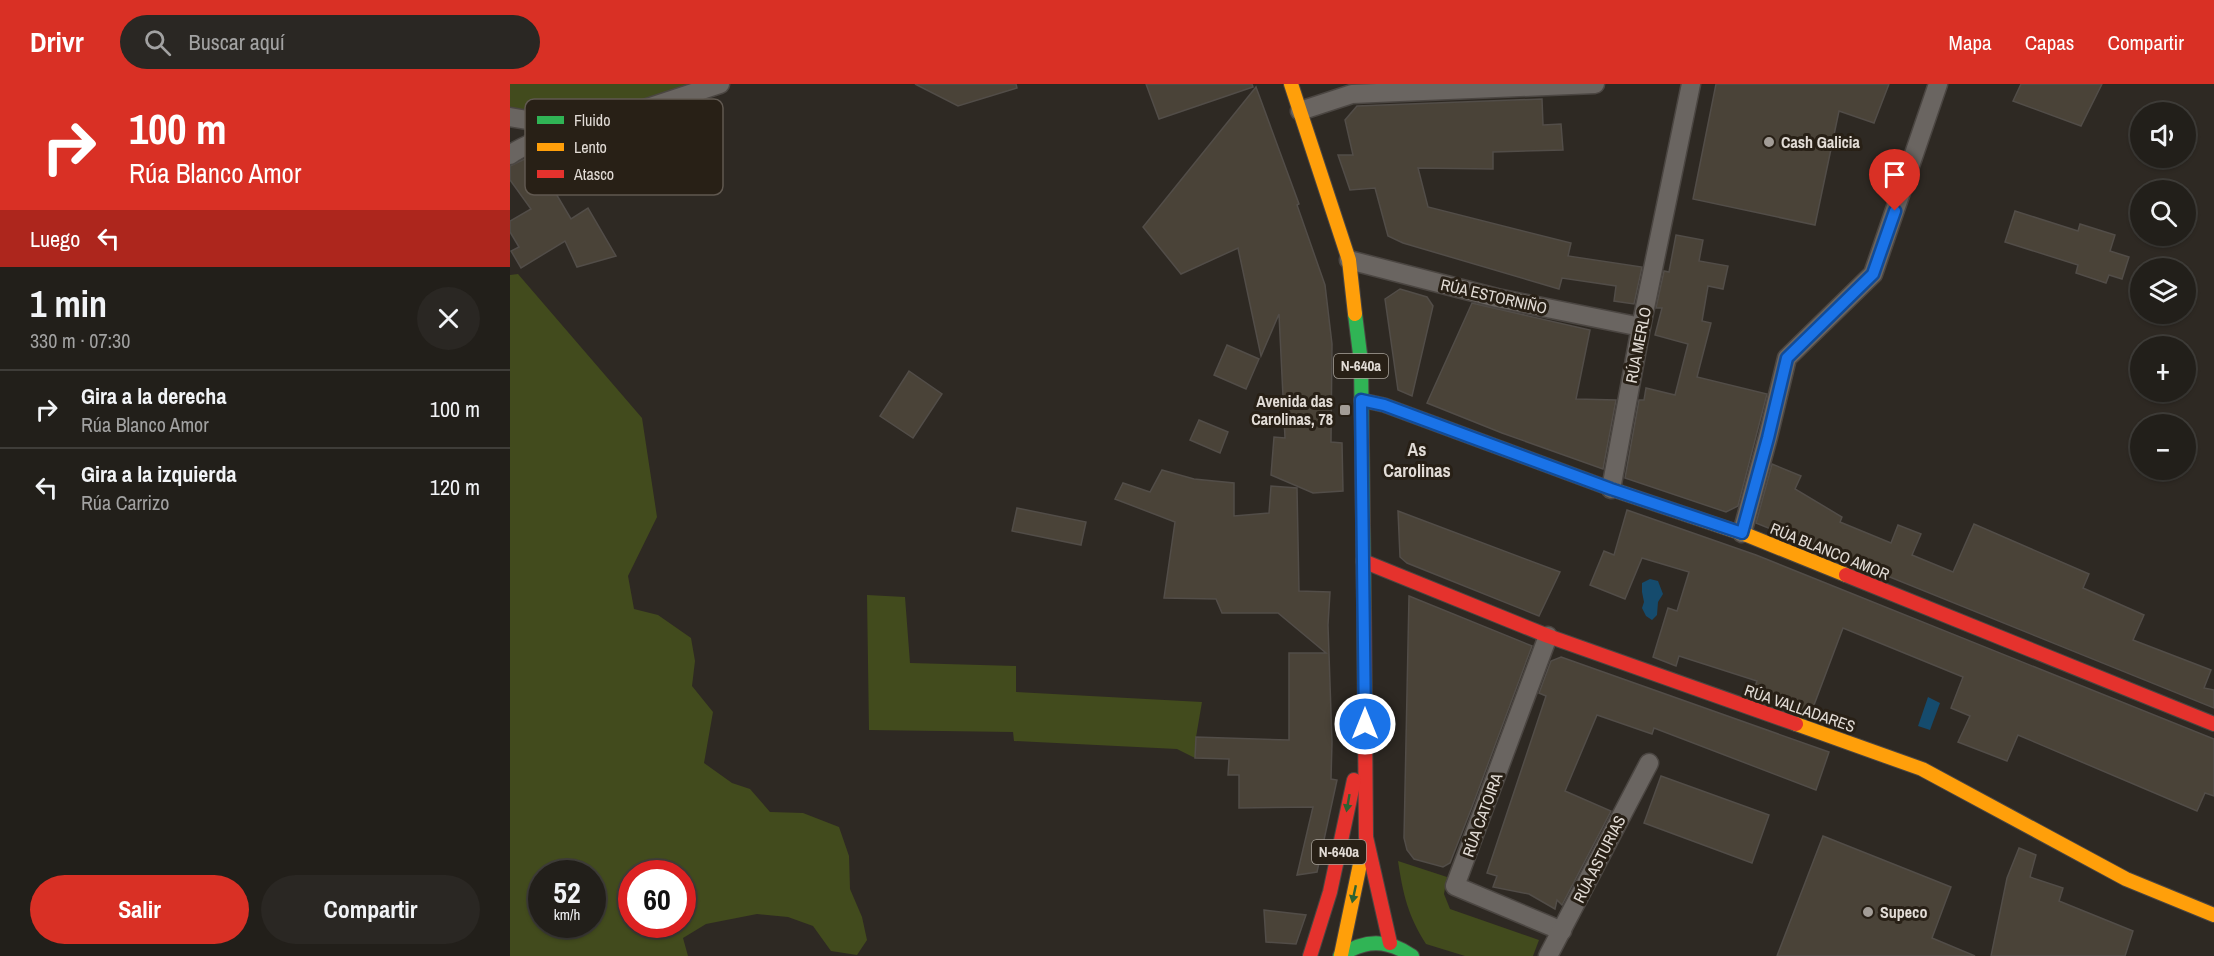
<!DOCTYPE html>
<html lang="es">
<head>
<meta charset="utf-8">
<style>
	:root { --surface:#221f1a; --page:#2a2723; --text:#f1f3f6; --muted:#a2a2a2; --line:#3f3d39; --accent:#d93025 }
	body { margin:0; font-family:"Archivo Narrow",sans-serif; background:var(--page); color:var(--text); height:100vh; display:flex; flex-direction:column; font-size:22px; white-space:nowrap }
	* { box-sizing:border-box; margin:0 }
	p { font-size:20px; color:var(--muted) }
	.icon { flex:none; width:33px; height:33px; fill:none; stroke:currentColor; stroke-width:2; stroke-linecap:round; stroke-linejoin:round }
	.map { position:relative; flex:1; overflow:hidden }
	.drawer { display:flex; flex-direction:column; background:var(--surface); width:510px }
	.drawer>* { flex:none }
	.top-card { background:#d93025; color:#fff; overflow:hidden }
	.buttons { position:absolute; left:1620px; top:18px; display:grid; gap:12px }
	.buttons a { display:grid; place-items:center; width:66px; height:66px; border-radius:50%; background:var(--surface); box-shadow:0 2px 4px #0004,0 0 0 2px var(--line); font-size:30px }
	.speed { position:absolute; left:18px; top:776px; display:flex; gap:12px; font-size:30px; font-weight:700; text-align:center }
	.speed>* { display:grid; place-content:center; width:78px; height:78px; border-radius:50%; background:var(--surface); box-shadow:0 2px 4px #0004,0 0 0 2px var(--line); line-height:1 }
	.speed small { font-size:15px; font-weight:400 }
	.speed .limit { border:9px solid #d22; background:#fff; color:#111 }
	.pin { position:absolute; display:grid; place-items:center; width:51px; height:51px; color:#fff; margin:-62px -26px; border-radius:50% 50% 50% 0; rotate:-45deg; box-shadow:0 0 6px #0007 }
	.pin .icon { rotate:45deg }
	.me { position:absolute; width:66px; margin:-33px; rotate:0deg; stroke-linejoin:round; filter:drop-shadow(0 0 4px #0008) }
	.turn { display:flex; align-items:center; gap:21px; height:126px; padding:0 30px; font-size:27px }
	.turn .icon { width:78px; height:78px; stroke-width:2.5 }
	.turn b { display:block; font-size:42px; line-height:51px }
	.then { display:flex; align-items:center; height:57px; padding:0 30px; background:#0003; gap:12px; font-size:22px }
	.round { display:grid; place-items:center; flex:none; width:63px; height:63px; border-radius:32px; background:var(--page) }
	.summary { display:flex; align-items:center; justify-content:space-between; height:102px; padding:0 30px }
	h1 { font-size:36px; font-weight:700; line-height:45px }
	.cta { display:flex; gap:12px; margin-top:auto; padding:12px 30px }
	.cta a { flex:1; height:69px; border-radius:36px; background:var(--accent); color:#fff; font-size:24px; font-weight:700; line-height:69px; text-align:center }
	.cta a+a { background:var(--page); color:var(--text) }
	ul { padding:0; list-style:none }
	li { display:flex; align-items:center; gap:18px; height:78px; padding:0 30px; border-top:2px solid var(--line) }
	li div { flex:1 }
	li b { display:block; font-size:22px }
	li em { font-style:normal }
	header { display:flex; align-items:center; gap:36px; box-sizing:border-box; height:84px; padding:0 30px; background:var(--accent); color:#fff }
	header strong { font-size:28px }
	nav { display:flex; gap:33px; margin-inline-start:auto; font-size:21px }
	.search { width:420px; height:54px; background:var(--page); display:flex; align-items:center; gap:15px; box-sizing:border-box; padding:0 21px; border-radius:33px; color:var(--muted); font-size:22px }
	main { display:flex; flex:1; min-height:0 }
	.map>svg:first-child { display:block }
	.green { fill:#424b1d; fill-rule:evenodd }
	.water { fill:#154b6d }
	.building { fill:#4a4338; stroke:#524d48; stroke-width:1.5 }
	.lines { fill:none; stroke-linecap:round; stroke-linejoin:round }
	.street-casing { stroke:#4b4642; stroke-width:21 }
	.fast-casing { stroke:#4b4642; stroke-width:16 }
	.slow-casing { stroke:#4b4642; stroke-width:16 }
	.jam-casing { stroke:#4b4642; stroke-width:16 }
	.street { stroke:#6a6561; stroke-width:18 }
	.fast { stroke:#30b455; stroke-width:14 }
	.slow { stroke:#ff9f0a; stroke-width:14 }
	.jam { stroke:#e5322d; stroke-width:14 }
	.oneway { fill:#2c6332 }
	.route-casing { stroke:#114b97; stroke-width:15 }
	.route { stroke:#1a73e8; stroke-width:10 }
	.poi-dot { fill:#a39d97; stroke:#282016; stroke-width:2 }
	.labels { text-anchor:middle; stroke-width:6; stroke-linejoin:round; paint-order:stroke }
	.shield { fill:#282016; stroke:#aaa49c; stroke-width:1.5 }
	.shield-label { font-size:15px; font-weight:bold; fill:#e2dcd6 }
	.poi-label { font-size:16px; font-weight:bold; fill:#e2dcd6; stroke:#282016; text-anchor:start }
	.street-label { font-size:16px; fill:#e2dcd6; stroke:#282016 }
	.neighbourhood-label { font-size:18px; font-weight:bold; fill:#e2dcd6; stroke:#282016 }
	.key { fill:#282016; stroke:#605850; stroke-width:1.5 }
	.key-label { font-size:16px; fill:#e2dcd6 }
</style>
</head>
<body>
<header>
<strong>Drivr</strong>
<div class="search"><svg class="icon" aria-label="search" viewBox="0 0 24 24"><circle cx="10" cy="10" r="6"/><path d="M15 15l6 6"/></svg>Buscar aquí</div>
<nav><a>Mapa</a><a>Capas</a><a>Compartir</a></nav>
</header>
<main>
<section class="drawer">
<div class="top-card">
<div class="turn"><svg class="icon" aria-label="right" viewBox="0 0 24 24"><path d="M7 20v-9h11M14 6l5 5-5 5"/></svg><div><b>100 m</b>Rúa Blanco Amor</div></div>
<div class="then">Luego<svg class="icon" aria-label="left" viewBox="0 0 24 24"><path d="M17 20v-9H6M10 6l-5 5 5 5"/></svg></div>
</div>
<div class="summary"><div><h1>1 min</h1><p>330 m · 07:30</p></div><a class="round"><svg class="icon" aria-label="close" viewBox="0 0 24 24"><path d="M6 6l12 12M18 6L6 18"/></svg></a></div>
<ul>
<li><svg class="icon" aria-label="right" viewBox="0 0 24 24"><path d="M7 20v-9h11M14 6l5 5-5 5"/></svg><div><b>Gira a la derecha</b><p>Rúa Blanco Amor</p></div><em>100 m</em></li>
<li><svg class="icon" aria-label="left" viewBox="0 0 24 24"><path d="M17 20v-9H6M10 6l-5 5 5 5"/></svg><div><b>Gira a la izquierda</b><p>Rúa Carrizo</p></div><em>120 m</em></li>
</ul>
<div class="cta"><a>Salir</a><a>Compartir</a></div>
</section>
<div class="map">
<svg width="1704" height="872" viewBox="0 0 1704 872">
	<rect width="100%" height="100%" fill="#2e2923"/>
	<g class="green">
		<polygon points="0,0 210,0 47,41 0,32"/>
		<path d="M8,190L132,334L147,433L118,492L124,525L148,531L181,554L185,577L182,602L203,628L194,679L222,699L240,705L260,728L293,729L329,743L339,772L340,805L352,833L357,856L347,871L321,867L303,842L278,833L247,830L196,840L173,854L178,872H0V191ZM32,789H82V840H32ZM122,789H172V840H122Z"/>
		<polygon points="357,511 395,513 400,579 506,582 506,608 692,618 686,653 685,674 667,665 504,657 503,648 359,646"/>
		<path d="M888,777L937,793L934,810L940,825L1029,856L1023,872H955L916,860C898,832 893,810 888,777Z"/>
	</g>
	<g class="water">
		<polygon points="1140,495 1148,497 1153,510 1148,518 1147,531 1142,536 1136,532 1132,524 1134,518 1132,508 1132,499"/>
		<polygon points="1418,613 1430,619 1420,646 1408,642"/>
	</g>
	<g class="building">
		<polygon points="405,0 506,0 507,4 448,22"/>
		<polygon points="636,0 742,0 743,3 649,35"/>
		<polygon points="1206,0 1379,0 1364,39 1329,27 1305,141 1183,115"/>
		<polygon points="1511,0 1592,0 1571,42 1503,17"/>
		<polygon points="746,3 789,120 787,121 815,201 822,260 821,358 832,359 833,407 803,409 761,391 764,353 775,354 769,230 751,272 728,164 671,190 633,143"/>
		<polygon points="1032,15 1033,41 1051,40 1053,66 983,68 983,85 908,84 918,123 1061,159 1058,172 1132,183 1124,220 1104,217 1106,202 1052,194 1049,205 893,159 878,152 865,104 840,106 828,71 843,71 835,36 847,22"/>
		<polygon points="23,71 61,135 78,124 106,172 67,183 55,157 11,184 1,167 9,163 0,148 0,137 21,125 0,96 0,82"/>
		<polygon points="1505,127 1568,147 1570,140 1605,151 1600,167 1619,173 1612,195 1599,191 1596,199 1566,189 1568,181 1495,158"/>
		<polygon points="1166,151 1193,156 1189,177 1218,182 1213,205 1198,202 1192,237 1201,239 1187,293 1257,310 1228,422 1216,428 1115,394 1129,316 1134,316 1136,304 1165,311 1178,260 1145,251 1152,224 1146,224 1154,187 1159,188"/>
		<polygon points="890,205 917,213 923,222 902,312 888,306 875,215"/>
		<polygon points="962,219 1080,246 1066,315 1106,316 1093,385 992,349 917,319"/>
		<polygon points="717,261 749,275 736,305 704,291"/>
		<polygon points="399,287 432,310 403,354 370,332"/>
		<polygon points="689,336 718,348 710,369 680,356"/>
		<polygon points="1262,380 1291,392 1285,405 1332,433 1330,438 1381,459 1388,441 1411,450 1402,471 1443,488 1464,440 1579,490 1573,504 1634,531 1623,556 1701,586 1694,604 1704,606 1704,624 1246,439"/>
		<polygon points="652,386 684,395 724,399 724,432 759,429 761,402 787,404 789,507 820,508 818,541 822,658 821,695 827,696 807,788 787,791 803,723 729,724 729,691 718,691 719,675 685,674 686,653 779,656 779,569 816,569 768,529 712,529 706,515 654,514 665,438 605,415 613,399 640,408"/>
		<polygon points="507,424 576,438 571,461 502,447"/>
		<polygon points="1117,426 1246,471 1704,655 1704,712 1695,709 1687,727 1508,651 1497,677 1448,658 1460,632 1441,624 1453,593 1333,544 1301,629 1243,609 1247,597 1169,572 1166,582 1143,573 1158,524 1167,527 1179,488 1132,474 1115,515 1080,501 1094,467 1104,471"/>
		<polygon points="888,427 1050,488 1029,532 897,479 890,473"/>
		<polygon points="899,512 1022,562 962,723 940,779 933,783 904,775 897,766 894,754"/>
		<polygon points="1051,573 1319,668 1306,706 1144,644 1142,650 1087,631 1055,707 1101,727 1052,821 1047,816 1045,825 1019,810 983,803 987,792 977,789 1036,612 1029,609 1041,577"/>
		<polygon points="1151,692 1259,731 1242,779 1134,739"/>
		<polygon points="1313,752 1441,803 1422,854 1465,872 1267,872"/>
		<polygon points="1509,764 1526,771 1520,793 1553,804 1549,817 1623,847 1615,872 1481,872 1497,794"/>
		<polygon points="754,826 796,831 786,860 756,858"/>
	</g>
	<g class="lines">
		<defs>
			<g id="street">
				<polyline points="790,27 842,10 1085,0"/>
				<polyline points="0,33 47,41 113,32 210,0"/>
				<path d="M0,71C15,59 37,57 47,41"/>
				<polyline points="839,176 987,214 1131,243"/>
				<polyline points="1101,405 1131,243 1181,0"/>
				<polyline points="1232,449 1258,353 1277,274 1363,190 1428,0"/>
				<polyline points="1038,552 945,802 1052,847"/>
				<polyline points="1038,872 1139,679"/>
			</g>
			<g id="fast">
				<polyline points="845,230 851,278 854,522"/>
				<path d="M830,872C855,855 877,855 902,872"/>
			</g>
			<g id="slow">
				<polyline points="781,0 839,176 845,230"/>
				<polyline points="851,316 874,321 1101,405 1237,451 1336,491"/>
				<polyline points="1286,640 1412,685 1616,795 1704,831"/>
				<polyline points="831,871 854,761"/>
			</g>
			<g id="jam">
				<polyline points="853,477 1038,552 1286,640"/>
				<polyline points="1336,491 1704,640"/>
				<polyline points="854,522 856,753 880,859"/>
				<polyline points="800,872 820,808 844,696"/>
			</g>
		</defs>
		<use href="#street" class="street-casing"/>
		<use href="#fast" class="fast-casing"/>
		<use href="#slow" class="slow-casing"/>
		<use href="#jam" class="jam-casing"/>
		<use href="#street" class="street"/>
		<use href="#fast" class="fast"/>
		<use href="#slow" class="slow"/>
		<use href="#jam" class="jam"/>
	</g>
	<defs><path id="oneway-solid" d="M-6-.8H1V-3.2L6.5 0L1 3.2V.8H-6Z" transform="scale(1.5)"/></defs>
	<g class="oneway">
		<use href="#oneway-solid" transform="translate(838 719) rotate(100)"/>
		<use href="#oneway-solid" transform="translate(844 810) rotate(102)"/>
	</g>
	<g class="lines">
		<defs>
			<polyline id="route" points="855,640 851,316 874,321 1101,405 1232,449 1258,354 1277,274 1363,190 1385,127"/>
		</defs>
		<use href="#route" class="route-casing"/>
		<use href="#route" class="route"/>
	</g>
	<g class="poi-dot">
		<circle cx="1259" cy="58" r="6"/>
		<rect x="829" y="320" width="12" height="12" rx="3"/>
		<circle cx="1358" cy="828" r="6"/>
	</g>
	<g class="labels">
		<g class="shield">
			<rect x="824" y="270" width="54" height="24" rx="4.5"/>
			<rect x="802" y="756" width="54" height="24" rx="4.5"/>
		</g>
		<g class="shield-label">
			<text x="851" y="287">N-640a</text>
			<text x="829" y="773">N-640a</text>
		</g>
		<g class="poi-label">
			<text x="1271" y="64">Cash Galicia</text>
			<text x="823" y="323" text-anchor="end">Avenida das<tspan x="823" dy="18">Carolinas, 78</tspan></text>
			<text x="1370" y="834">Supeco</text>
		</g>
		<g class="street-label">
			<text transform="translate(984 212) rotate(13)" y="6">RÚA ESTORNIÑO</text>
			<text transform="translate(1128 261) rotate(-79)" y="6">RÚA MERLO</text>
			<text transform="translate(1320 467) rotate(22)" y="6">RÚA BLANCO AMOR</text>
			<text transform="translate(1290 624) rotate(19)" y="6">RÚA VALLADARES</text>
			<text transform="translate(972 731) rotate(-70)" y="6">RÚA CATOIRA</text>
			<text transform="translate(1089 775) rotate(-63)" y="6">RÚA ASTURIAS</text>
		</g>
		<g class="neighbourhood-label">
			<text x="907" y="372">As<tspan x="907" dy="21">Carolinas</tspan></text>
		</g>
	</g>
	<rect x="15" y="15" width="198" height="96" rx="9" class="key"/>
	<rect x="27" y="32" width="27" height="8" fill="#30b455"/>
	<rect x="27" y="59" width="27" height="8" fill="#ff9f0a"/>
	<rect x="27" y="86" width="27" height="8" fill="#e5322d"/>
	<g class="key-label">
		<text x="64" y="42">Fluido</text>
		<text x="64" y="69">Lento</text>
		<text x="64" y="96">Atasco</text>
	</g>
</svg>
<div class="buttons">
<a><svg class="icon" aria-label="sound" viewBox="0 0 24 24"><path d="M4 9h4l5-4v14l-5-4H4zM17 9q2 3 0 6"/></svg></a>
<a><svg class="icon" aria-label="search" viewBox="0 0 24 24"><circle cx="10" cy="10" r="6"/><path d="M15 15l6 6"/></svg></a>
<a><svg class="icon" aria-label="layers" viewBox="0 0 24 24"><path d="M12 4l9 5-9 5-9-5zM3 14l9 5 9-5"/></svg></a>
<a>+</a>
<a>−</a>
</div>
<div class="speed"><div>52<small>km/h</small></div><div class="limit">60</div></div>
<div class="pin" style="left:1385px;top:127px;background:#d93025"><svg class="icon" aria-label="arrive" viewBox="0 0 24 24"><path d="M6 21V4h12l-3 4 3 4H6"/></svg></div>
<svg class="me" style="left:855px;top:640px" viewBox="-20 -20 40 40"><circle r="17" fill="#1a73e8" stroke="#fff" stroke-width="3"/><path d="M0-11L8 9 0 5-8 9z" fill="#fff"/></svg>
</div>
</main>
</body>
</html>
